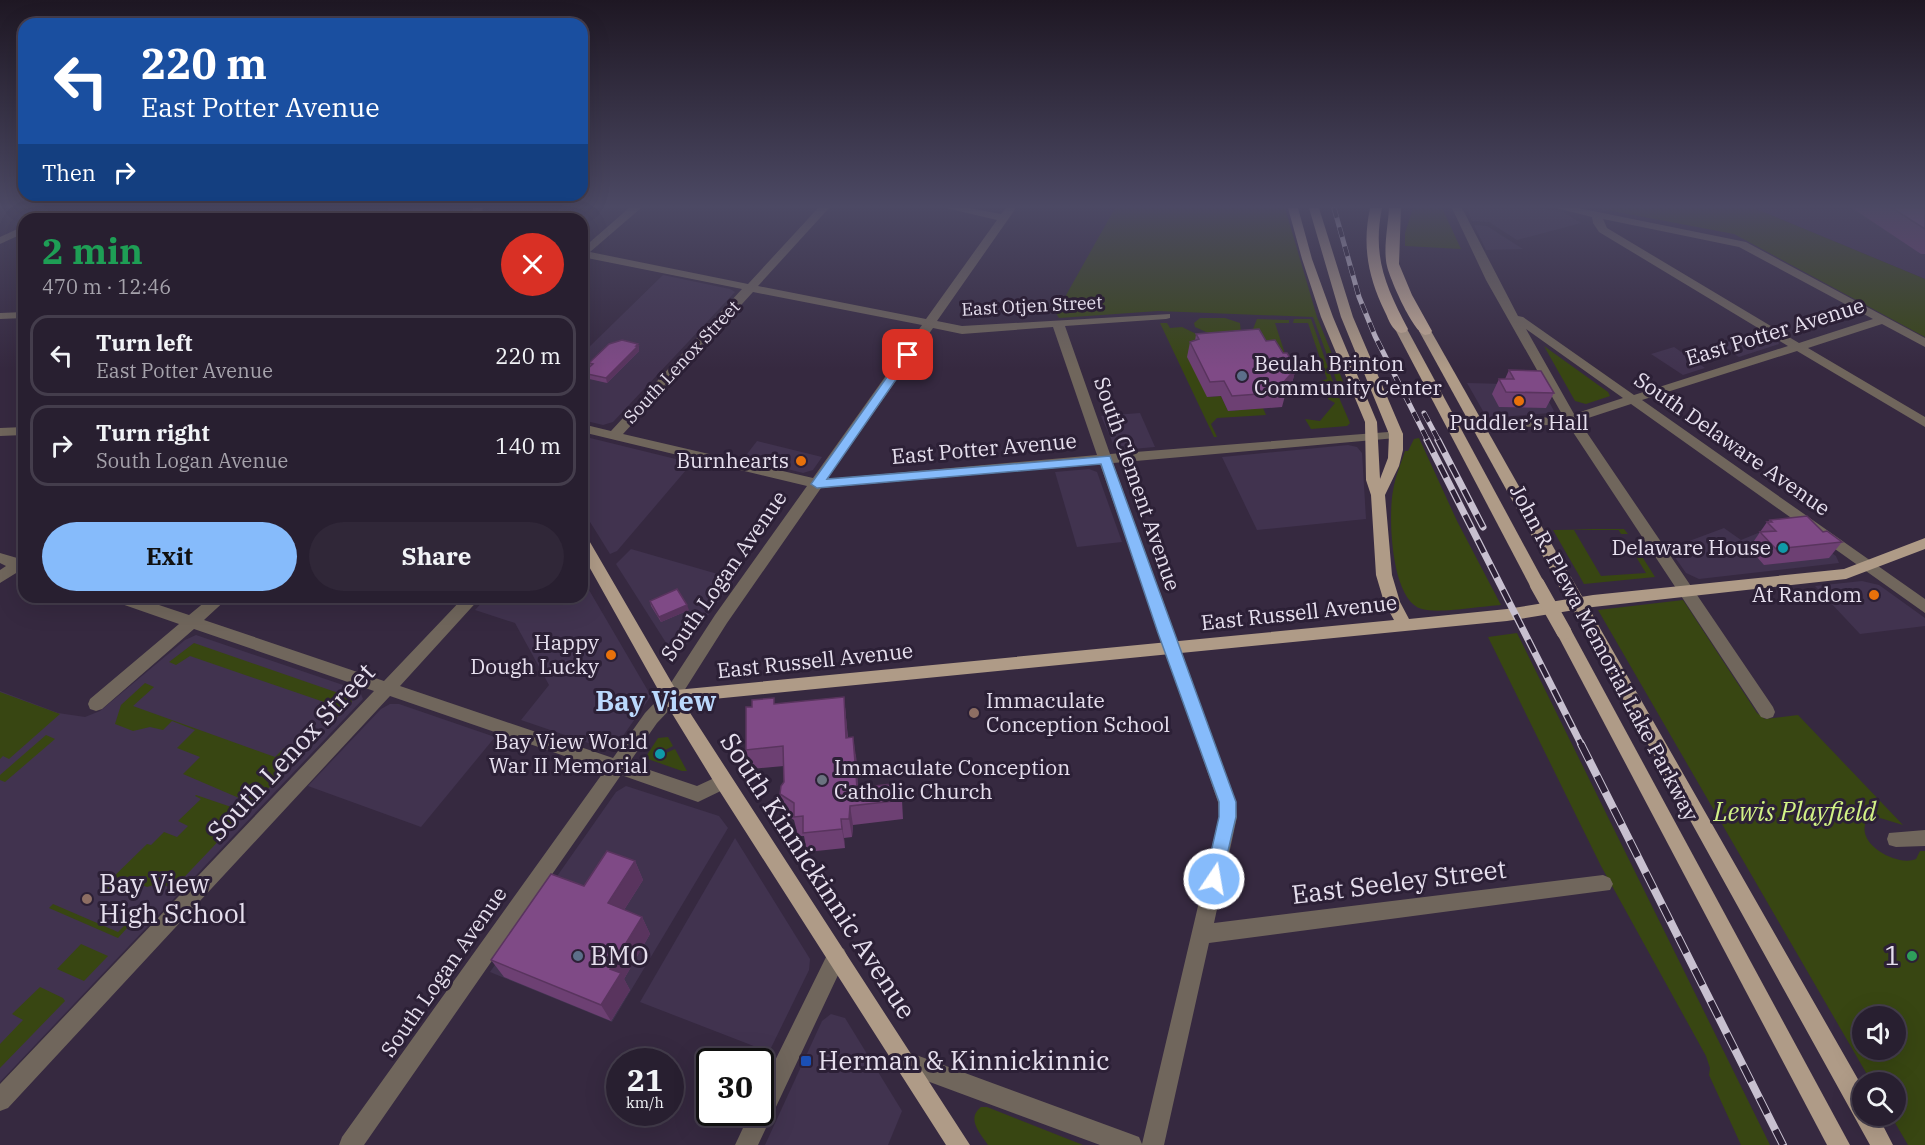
<!DOCTYPE html>
<html lang="en">
<head>
<meta charset="utf-8">
<style>
	:root { --surface:#281f30; --page:#302738; --text:#f1f3f6; --muted:#a5a2ab; --line:#443d4c; --accent:#86bbfb }
	body { margin:0; font-family:"IBM Plex Serif",serif; background:var(--page); color:var(--text); height:100vh; display:flex; flex-direction:column; font-size:22px; white-space:nowrap }
	* { box-sizing:border-box; margin:0 }
	p { font-size:20px; color:var(--muted) }
	.icon { flex:none; width:33px; height:33px; fill:none; stroke:currentColor; stroke-width:2; stroke-linecap:round; stroke-linejoin:round }
	.map { position:relative; flex:1; overflow:hidden }
	.sheet { position:absolute; left:18px; top:213px; width:570px; height:390px; display:flex; flex-direction:column; background:var(--surface); border-radius:18px; box-shadow:0 6px 24px #0002,0 0 0 2px var(--line) }
	.sheet>* { flex:none }
	.top-card { position:absolute; left:18px; top:18px; width:570px; height:183px; border-radius:18px; box-shadow:0 6px 24px #0002,0 0 0 2px var(--line); background:#1a4fa0; color:#fff; overflow:hidden }
	.buttons { position:absolute; left:1852px; top:1006px; display:grid; gap:12px }
	.buttons a { display:grid; place-items:center; width:54px; height:54px; border-radius:50%; background:var(--surface); box-shadow:0 6px 24px #0002,0 0 0 2px var(--line); font-size:30px }
	.speed { position:absolute; left:606px; top:1048px; display:flex; gap:12px; font-size:30px; font-weight:700; text-align:center }
	.speed>* { display:grid; place-content:center; width:78px; height:78px; border-radius:50%; background:var(--surface); box-shadow:0 6px 24px #0002,0 0 0 2px var(--line); line-height:1 }
	.speed small { font-size:15px; font-weight:400 }
	.speed .limit { border:3px solid #111; border-radius:9px; background:#fff; color:#111 }
	.pin { position:absolute; display:grid; place-items:center; width:51px; height:51px; color:#fff; margin:-26px; border-radius:12px; box-shadow:0 3px 9px #0006 }
	.me { position:absolute; width:66px; margin:-33px; rotate:12deg; stroke-linejoin:round; filter:drop-shadow(0 0 4px #0008) }
	.turn { display:flex; align-items:center; gap:21px; height:126px; padding:0 24px; font-size:27px }
	.turn .icon { width:78px; height:78px; stroke-width:2.5 }
	.turn b { display:block; font-size:42px; line-height:51px }
	.then { display:flex; align-items:center; height:57px; padding:0 24px; background:#0003; gap:12px; font-size:22px }
	.round { display:grid; place-items:center; flex:none; width:63px; height:63px; border-radius:32px; background:var(--page) }
	.overview { display:flex; align-items:center; justify-content:space-between; height:102px; padding:0 24px }
	h1 { font-size:36px; font-weight:700; line-height:45px; color:#1e9e55 }
	.cta { display:flex; gap:12px; margin-top:auto; padding:12px 24px }
	.cta a { flex:1; height:69px; border-radius:36px; background:var(--accent); color:#111; font-size:24px; font-weight:700; line-height:69px; text-align:center }
	.cta a+a { background:var(--page); color:var(--text) }
	ul { padding:0; list-style:none }
	li { display:flex; align-items:center; gap:18px; height:81px; margin:0 12px 9px; padding:0 12px; border:3px solid var(--line); border-radius:18px }
	li div { flex:1 }
	li b { display:block; font-size:22px }
	li em { font-style:normal }
	.map>svg:first-child { display:block }
	.built { fill:#41334f }
	.green { fill:#384612; fill-rule:evenodd }
	.lines { fill:none; stroke-linecap:round; stroke-linejoin:round }
	.minor { fill:#70665c; fill-rule:evenodd }
	.major { fill:#af9b87; fill-rule:evenodd }
	.highway { fill:#c8af98; fill-rule:evenodd }
	.rail-far2-casing { stroke:#c8c0d0; stroke-width:5 }
	.rail-far1-casing { stroke:#c8c0d0; stroke-width:7 }
	.rail-casing { stroke:#c8c0d0; stroke-width:8 }
	.rail-far2 { stroke:#2c2036; stroke-width:4; stroke-dasharray:10; stroke-linecap:butt }
	.rail-far1 { stroke:#2c2036; stroke-width:4.5; stroke-dasharray:14; stroke-linecap:butt }
	.rail { stroke:#2c2036; stroke-width:6; stroke-dasharray:18; stroke-linecap:butt }
	.major-bridge { stroke:#af9b87; stroke-width:15 }
	.wall { fill:#6d4073 }
	.shaded-wall { fill:#59345e }
	.building { fill:#7f4a86; stroke:#59345e; stroke-width:1.5 }
	.route { fill:#86bbfb; stroke:#577aa3; stroke-width:1.5 }
	.service-dot { fill:#5c6f8a; stroke:#2c2036; stroke-width:2 }
	.food-dot { fill:#e8710a; stroke:#2c2036; stroke-width:2 }
	.culture-dot { fill:#0f9aa8; stroke:#2c2036; stroke-width:2 }
	.education-dot { fill:#8d6e63; stroke:#2c2036; stroke-width:2 }
	.worship-dot { fill:#6b7280; stroke:#2c2036; stroke-width:2 }
	.leisure-dot { fill:#2e9e5b; stroke:#2c2036; stroke-width:2 }
	.transit-dot { fill:#1a4fb4; stroke:#2c2036; stroke-width:2 }
	.labels { text-anchor:middle; stroke-width:6; stroke-linejoin:round; paint-order:stroke }
	.far-street-label { font-size:18px; fill:#e6dfee; stroke:#2c2036 }
	.street-label { font-size:21px; fill:#e6dfee; stroke:#2c2036 }
	.poi-label { font-size:21px; fill:#e6dfee; stroke:#2c2036; text-anchor:end }
	.near-street-label { font-size:26px; fill:#e6dfee; stroke:#2c2036 }
	.near-park-label { font-size:26px; font-style:italic; fill:#d2f286; stroke:#2c2036 }
	.near-poi-label { font-size:26px; fill:#e6dfee; stroke:#2c2036; text-anchor:start }
	.district-label { font-size:27px; font-weight:bold; fill:#bbd9fd; stroke:#2c2036 }
</style>
</head>
<body>
<div class="map">
<svg width="1925" height="1145" viewBox="0 0 1925 1145">
	<rect width="100%" height="100%" fill="#362940"/>
	<g class="built">
		<polygon points="489,208 563,208 561,219 487,219"/>
		<polygon points="1466,208 1536,208 1563,212 1581,223 1517,240 1489,222 1472,221"/>
		<polygon points="1754,208 1925,208 1925,279 1836,242"/>
		<polygon points="1474,225 1487,226 1523,249 1486,250"/>
		<polygon points="663,275 730,289 735,292 613,422 603,425 582,420 582,354"/>
		<polygon points="1762,331 1778,341 1779,344 1739,357 1719,345"/>
		<polygon points="1674,347 1705,368 1683,375 1651,354"/>
		<polygon points="1467,383 1540,385 1554,411 1551,413 1487,418"/>
		<polygon points="1140,413 1155,447 1121,450 1115,448 1101,416"/>
		<polygon points="582,436 692,463 617,551 610,554 582,509"/>
		<polygon points="757,441 822,457 813,470 803,473 744,458"/>
		<polygon points="1348,445 1357,447 1362,453 1366,519 1257,530 1222,457"/>
		<polygon points="1089,469 1097,472 1122,542 1077,547 1055,472"/>
		<polygon points="1787,521 1836,556 1839,563 1699,579 1686,573 1667,546 1673,547 1724,528 1741,540"/>
		<polygon points="631,549 735,579 681,652 670,649 616,564"/>
		<polygon points="582,578 651,696 618,743 611,748 603,748 521,720 549,685 515,623 475,610 487,597 582,597"/>
		<polygon points="1862,581 1879,585 1925,618 1925,626 1860,634 1815,586"/>
		<polygon points="196,635 346,686 361,694 363,699 0,1082 0,691 58,713 85,717 100,711 185,640"/>
		<polygon points="390,704 399,704 495,737 421,827 308,786 381,709"/>
		<polygon points="626,786 719,816 728,828 612,1022 490,972 616,792"/>
		<polygon points="735,838 810,959 809,970 769,1052 640,1002"/>
		<polygon points="831,1014 845,1018 902,1111 888,1145 765,1145 822,1021"/>
	</g>
	<g class="green">
		<polygon points="1115,208 1285,208 1317,317 1344,384 1338,385 1313,317 1158,311 1059,318 1056,313"/>
		<polygon points="1413,208 1442,208 1461,249 1405,246 1405,233"/>
		<polygon points="1596,208 1754,208 1925,279 1925,337 1734,234"/>
		<polygon points="1200,318 1225,318 1240,323 1241,333 1215,336 1195,327 1194,323"/>
		<polygon points="1257,319 1289,320 1289,323 1275,323 1288,363 1249,339"/>
		<polygon points="1294,319 1311,319 1333,382 1318,382 1327,379 1308,323 1293,323"/>
		<polygon points="1160,323 1167,323 1170,328 1182,327 1215,343 1207,397 1221,396 1228,411 1263,408 1266,415 1217,418 1211,424 1217,437 1214,437"/>
		<polygon points="1544,346 1608,392 1610,396 1586,404 1575,401"/>
		<polygon points="1337,393 1350,423 1347,426 1311,429 1305,419 1320,421 1335,403 1328,399 1328,394"/>
		<path d="M1419,438L1457,521L1501,605C1482,606 1439,614 1422,609C1391,601 1388,517 1393,491C1395,477 1401,464 1405,451H1408L1414,439Z"/>
		<polygon points="1618,529 1574,530 1601,576 1646,573 1630,547 1636,547 1655,577 1584,584 1553,530 1624,529 1628,534 1621,534"/>
		<path d="M1683,600L1757,713L1765,719L1798,715L1903,825L1880,818L1866,822C1856,844 1897,867 1916,859L1920,851H1925V1145H1908L1891,1116H1896V1083H1872L1598,610ZM1863,1017H1896V1050H1863Z"/>
		<polygon points="1517,633 1770,1145 1741,1145 1709,1075 1710,1068 1706,1056 1601,866 1488,637"/>
		<polygon points="194,643 350,697 352,702 335,719 319,713 327,703 190,656 176,665 169,662"/>
		<polygon points="145,683 154,687 133,706 275,757 284,748 302,754 253,804 183,774 200,757 177,748 195,730 172,721 163,730 150,727 133,731 115,724 121,705"/>
		<polygon points="0,692 60,714 9,759 3,756 0,759"/>
		<polygon points="46,735 55,739 5,782 0,780 0,775"/>
		<polygon points="668,737 673,746 657,754 659,756 675,749 687,771 682,771 645,758 658,738"/>
		<polygon points="196,795 246,812 173,889 160,883 147,887 128,879 115,893 102,888 147,844 151,845 164,832 177,837 188,826 178,821 201,799 195,796"/>
		<polygon points="53,904 118,932 125,925 128,927 118,938 49,908"/>
		<polygon points="81,944 108,956 84,981 57,969"/>
		<polygon points="40,987 63,998 65,1001 0,1068 0,1044 23,1020 12,1014"/>
		<path d="M981,1107H987L1083,1145H988C980,1133 966,1119 981,1107Z"/>
	</g>
	<g class="lines">
		<g class="minor">
			<path d="M629,208H641L590,252L748,284L818,208H829L758,286L926,319L997,220L946,208H969L1001,214L1006,208H1016L937,321L962,326L1170,314V318L1166,319L1065,326L1110,454L1401,431L1403,434L1396,438L1113,463L1236,802L1237,817L1214,923L1603,875L1610,878L1613,884L1610,890L1209,943L1164,1145H1100L900,1071L897,1063L900,1055L908,1052L1131,1134L1139,1137L1142,1144L1219,817L1218,802L1100,464L821,488L727,623L677,702L657,723L629,763L697,786L723,774L729,777L732,782L729,787L698,802L621,775L364,1145H339L342,1137L605,770L390,696L8,1108L0,1111V1084L374,691L194,629L102,709L96,711L90,709L88,704L90,699L179,624L113,601L110,597H135L189,615L211,597H229L204,620L384,681L464,597H481L400,686L613,758L645,713L665,692L715,615L807,486L582,432V424L611,431L742,289L582,257V249ZM753,292L922,325L813,478L623,434ZM1053,327L1097,455L827,479L933,328L962,334Z"/>
			<path d="M1452,208H1462L1518,316L1523,317L1634,395L1788,346L1599,232L1593,223L1592,217L1556,208H1578L1746,242L1925,338V347L1882,324L1808,348L1925,417V427L1797,351L1642,400L1925,599V613L1631,404L1579,421L1773,707L1775,712L1773,717L1767,719L1761,717L1567,423L1505,429L1499,425L1505,421L1563,416L1486,280ZM1603,219L1739,247L1873,319L1799,343L1607,228ZM1526,329L1623,398L1574,414Z"/>
			<polygon points="404,209 409,212 408,214 43,219 42,217 47,214"/>
			<polygon points="434,209 477,209 482,212 477,215 430,214 429,212"/>
			<polygon points="24,226 24,233 0,244 0,237"/>
			<polygon points="24,312 24,318 0,319 0,313"/>
			<polygon points="24,427 24,435 0,436 0,428"/>
			<polygon points="0,553 24,560 24,571 21,570 0,583 0,570 6,566 0,563"/>
			<polygon points="1925,830 1925,846 1896,847 1889,845 1887,839 1889,833"/>
			<polygon points="837,946 844,949 847,956 758,1145 735,1145 750,1113 760,1113 760,1091 830,949"/>
		</g>
		<g class="major">
			<polygon points="473,208 483,208 481,219 471,219"/>
			<polygon points="1288,208 1298,208 1312,259 1333,317 1377,422 1380,479 1388,458 1389,434 1341,317 1309,208 1319,208 1353,317 1403,434 1403,450 1399,466 1385,495 1392,575 1400,602 1409,619 1507,609 1593,595 1844,569 1925,538 1925,549 1846,579 1593,607 1507,621 683,702 970,1145 946,1145 717,787 665,702 582,554 582,536 587,537 676,690 1394,620 1384,602 1376,575 1371,495 1366,480 1365,422 1321,317 1302,259"/>
			<polygon points="1401,325 1407,329 1545,584 1542,588 1532,588 1529,584 1395,329"/>
			<polygon points="1425,327 1431,331 1572,580 1569,584 1559,584 1556,580 1419,331"/>
			<polygon points="1591,621 1597,623 1863,1088 1863,1116 1878,1116 1893,1145 1870,1145 1583,627 1585,623"/>
			<polygon points="1564,626 1570,628 1850,1145 1827,1145 1556,632 1558,628"/>
		</g>
		<g class="highway">
			<path d="M1370,208H1382C1372,257 1386,287 1408,329L1406,332L1401,333C1392,331 1389,320 1385,312C1368,277 1362,246 1370,208Z"/>
			<path d="M1389,208H1401L1399,264L1412,295L1432,331L1430,334L1425,335C1413,332 1390,279 1387,266C1383,249 1388,226 1389,208Z"/>
		</g>
		<defs>
			<g id="rail-far2">
				<polyline points="1334,208 1359,297 1375,336 1428,441"/>
				<polyline points="1424,413 1439,441"/>
			</g>
			<g id="rail-far1">
				<polyline points="1427,440 1582,746"/>
				<polyline points="1438,440 1483,527"/>
			</g>
			<polyline id="rail" points="1581,744 1783,1145"/>
		</defs>
		<use href="#rail-far2" class="rail-far2-casing"/>
		<use href="#rail-far1" class="rail-far1-casing"/>
		<use href="#rail" class="rail-casing"/>
		<use href="#rail-far2" class="rail-far2"/>
		<use href="#rail-far1" class="rail-far1"/>
		<use href="#rail" class="rail"/>
		<g class="major-bridge">
			<polyline points="1564,580 1591,627"/>
			<polyline points="1537,584 1564,632"/>
		</g>
	</g>
	<g class="wall">
		<polygon points="1852,208 1925,208 1925,254 1921,254"/>
		<polygon points="1196,334 1266,341 1283,353 1296,368 1292,383 1285,391 1286,392 1282,407 1228,411 1221,396 1207,397 1187,357 1190,342 1195,341"/>
		<polygon points="638,344 639,351 607,383 585,378 583,373 590,366 589,363"/>
		<polygon points="1509,370 1554,393 1546,408 1499,407 1492,394 1499,379 1505,379"/>
		<polygon points="1770,520 1823,532 1842,542 1829,558 1764,565 1749,548 1767,522"/>
		<polygon points="650,601 689,610 661,622 651,606"/>
		<polygon points="844,697 848,738 856,756 858,788 902,800 903,819 853,825 852,837 844,838 845,848 807,852 804,836 798,836 794,820 784,813 780,794 784,782 784,766 751,769 746,750 775,704"/>
		<polygon points="635,861 643,880 624,910 642,917 650,934 624,979 630,990 611,1021 504,977 491,960 584,886"/>
	</g>
	<g class="shaded-wall">
		<polygon points="451,208 452,208 456,219 445,219"/>
		<polygon points="638,344 639,351 607,383 606,378"/>
		<polygon points="1296,368 1292,383 1284,392 1282,384"/>
		<polygon points="687,605 689,610 661,622 659,617"/>
		<polygon points="844,697 846,717 849,757 846,738"/>
		<polygon points="853,737 856,756 859,807 857,788"/>
		<polygon points="850,806 853,825 852,837 849,819"/>
		<polygon points="841,819 844,838 845,848 842,829"/>
		<polygon points="635,861 643,880 617,921 608,903"/>
		<polygon points="642,917 650,934 624,979 630,990 611,1021 601,1005 610,969"/>
	</g>
	<g class="building">
		<polygon points="388,208 451,208 445,219 382,219 384,217 382,217"/>
		<polygon points="1892,208 1925,208 1925,229"/>
		<polygon points="1259,329 1266,341 1275,340 1283,353 1287,353 1296,368 1282,384 1286,392 1232,396 1224,381 1210,382 1190,342 1199,339 1196,334"/>
		<polygon points="622,340 638,344 636,346 638,346 606,378 583,373 593,364 589,363 609,344"/>
		<polygon points="1509,370 1541,371 1554,393 1506,392 1499,379 1514,379"/>
		<polygon points="1807,516 1823,532 1827,531 1842,542 1776,549 1760,532 1776,531 1767,522 1772,522 1770,520"/>
		<polygon points="677,589 687,605 659,617 650,601"/>
		<polygon points="844,697 846,738 853,737 857,788 900,783 902,800 850,806 849,819 841,819 842,829 803,833 803,816 794,817 794,803 780,794 781,786 784,782 783,746 746,750 746,707 752,707 752,700 774,698 774,704"/>
		<polygon points="607,851 635,861 608,903 642,917 610,969 621,973 601,1005 491,960 551,874 584,886"/>
	</g>
	<linearGradient id="sky" x2="0" y2="1"><stop stop-color="#1e1723"/><stop offset="0.56" stop-color="#4c4964"/><stop offset="1" stop-color="#4c4964" stop-opacity="0"/></linearGradient>
	<rect width="1925" height="369" fill="url(#sky)"/>
	<polygon class="route" points="908,352 913,355 827,479 1110,456 1236,802 1236,817 1220,885 1214,887 1208,885 1205,879 1219,817 1219,802 1158,633 1101,464 817,488 811,484 904,353"/>
	<g class="service-dot">
		<circle cx="1242" cy="376" r="6"/>
		<circle cx="578" cy="956" r="6"/>
	</g>
	<g class="food-dot">
		<circle cx="1519" cy="401" r="6"/>
		<circle cx="801" cy="461" r="6"/>
		<circle cx="1874" cy="595" r="6"/>
		<circle cx="611" cy="655" r="6"/>
	</g>
	<g class="culture-dot">
		<circle cx="1783" cy="548" r="6"/>
		<circle cx="660" cy="754" r="6"/>
	</g>
	<g class="education-dot">
		<circle cx="974" cy="713" r="6"/>
		<circle cx="87" cy="899" r="6"/>
	</g>
	<circle class="worship-dot" cx="822" cy="780" r="6"/>
	<circle class="leisure-dot" cx="1912" cy="956" r="6"/>
	<rect class="transit-dot" x="800" y="1055" width="12" height="12" rx="3"/>
	<g class="labels">
		<g class="far-street-label">
			<text transform="translate(1032 306) rotate(-3)" y="6">East Otjen Street</text>
			<text transform="translate(682 362) rotate(-47)" y="6">South Lenox Street</text>
		</g>
		<g class="street-label">
			<text transform="translate(1775 332) rotate(-17)" y="7">East Potter Avenue</text>
			<text transform="translate(1732 444) rotate(35)" y="7">South Delaware Avenue</text>
			<text transform="translate(984 449) rotate(-5)" y="7">East Potter Avenue</text>
			<text transform="translate(1137 484) rotate(71)" y="7">South Clement Avenue</text>
			<text transform="translate(724 576) rotate(-55)" y="7">South Logan Avenue</text>
			<text transform="translate(1299 613) rotate(-6)" y="7">East Russell Avenue</text>
			<text transform="translate(1604 653) rotate(62)" y="7">John R. Plewa Memorial Lake Parkway</text>
			<text transform="translate(815 661) rotate(-6)" y="7">East Russell Avenue</text>
			<text transform="translate(444 972) rotate(-55)" y="7">South Logan Avenue</text>
		</g>
		<g class="poi-label">
			<text x="1254" y="371" text-anchor="start">Beulah Brinton<tspan x="1254" dy="24">Community Center</tspan></text>
			<text x="1519" y="430" text-anchor="middle">Puddler’s Hall</text>
			<text x="789" y="468">Burnhearts</text>
			<text x="1771" y="555">Delaware House</text>
			<text x="1862" y="602">At Random</text>
			<text x="599" y="650">Happy<tspan x="599" dy="24">Dough Lucky</tspan></text>
			<text x="986" y="708" text-anchor="start">Immaculate<tspan x="986" dy="24">Conception School</tspan></text>
			<text x="648" y="749">Bay View World<tspan x="648" dy="24">War II Memorial</tspan></text>
			<text x="834" y="775" text-anchor="start">Immaculate Conception<tspan x="834" dy="24">Catholic Church</tspan></text>
		</g>
		<g class="near-street-label">
			<text transform="translate(291 752) rotate(-47)" y="9">South Lenox Street</text>
			<text transform="translate(818 876) rotate(57)" y="9">South Kinnickinnic Avenue</text>
			<text transform="translate(1399 882) rotate(-7)" y="9">East Seeley Street</text>
		</g>
		<g class="near-park-label">
			<text x="1795" y="821">Lewis Playfield</text>
		</g>
		<g class="near-poi-label">
			<text x="99" y="893">Bay View<tspan x="99" dy="30">High School</tspan></text>
			<text x="590" y="965">BMO</text>
			<text x="1900" y="965" text-anchor="end">1</text>
			<text x="818" y="1070">Herman &amp; Kinnickinnic</text>
		</g>
		<g class="district-label">
			<text x="656" y="711">Bay View</text>
		</g>
	</g>
</svg>
<div class="buttons">
<a><svg class="icon" aria-label="sound" viewBox="0 0 24 24"><path d="M4 9h4l5-4v14l-5-4H4zM17 9q2 3 0 6"/></svg></a>
<a><svg class="icon" aria-label="search" viewBox="0 0 24 24"><circle cx="10" cy="10" r="6"/><path d="M15 15l6 6"/></svg></a>
</div>
<div class="speed"><div>21<small>km/h</small></div><div class="limit">30</div></div>
<div class="pin" style="left:908px;top:355px;background:#d93025"><svg class="icon" aria-label="arrive" viewBox="0 0 24 24"><path d="M6 21V4h12l-3 4 3 4H6"/></svg></div>
<svg class="me" style="left:1214px;top:879px" viewBox="-20 -20 40 40"><circle r="17" fill="#86bbfb" stroke="#fff" stroke-width="3"/><path d="M0-11L8 9 0 5-8 9z" fill="#fff"/></svg>
<div class="top-card">
<div class="turn"><svg class="icon" aria-label="left" viewBox="0 0 24 24"><path d="M17 20v-9H6M10 6l-5 5 5 5"/></svg><div><b>220 m</b>East Potter Avenue</div></div>
<div class="then">Then<svg class="icon" aria-label="right" viewBox="0 0 24 24"><path d="M7 20v-9h11M14 6l5 5-5 5"/></svg></div>
</div>
<section class="sheet">
<div class="overview"><div><h1>2 min</h1><p>470 m · 12:46</p></div><a class="round" style="background:#d93025;color:#fff"><svg class="icon" aria-label="close" viewBox="0 0 24 24"><path d="M6 6l12 12M18 6L6 18"/></svg></a></div>
<ul>
<li><svg class="icon" aria-label="left" viewBox="0 0 24 24"><path d="M17 20v-9H6M10 6l-5 5 5 5"/></svg><div><b>Turn left</b><p>East Potter Avenue</p></div><em>220 m</em></li>
<li><svg class="icon" aria-label="right" viewBox="0 0 24 24"><path d="M7 20v-9h11M14 6l5 5-5 5"/></svg><div><b>Turn right</b><p>South Logan Avenue</p></div><em>140 m</em></li>
</ul>
<div class="cta"><a>Exit</a><a>Share</a></div>
</section>
</div>
</body>
</html>
